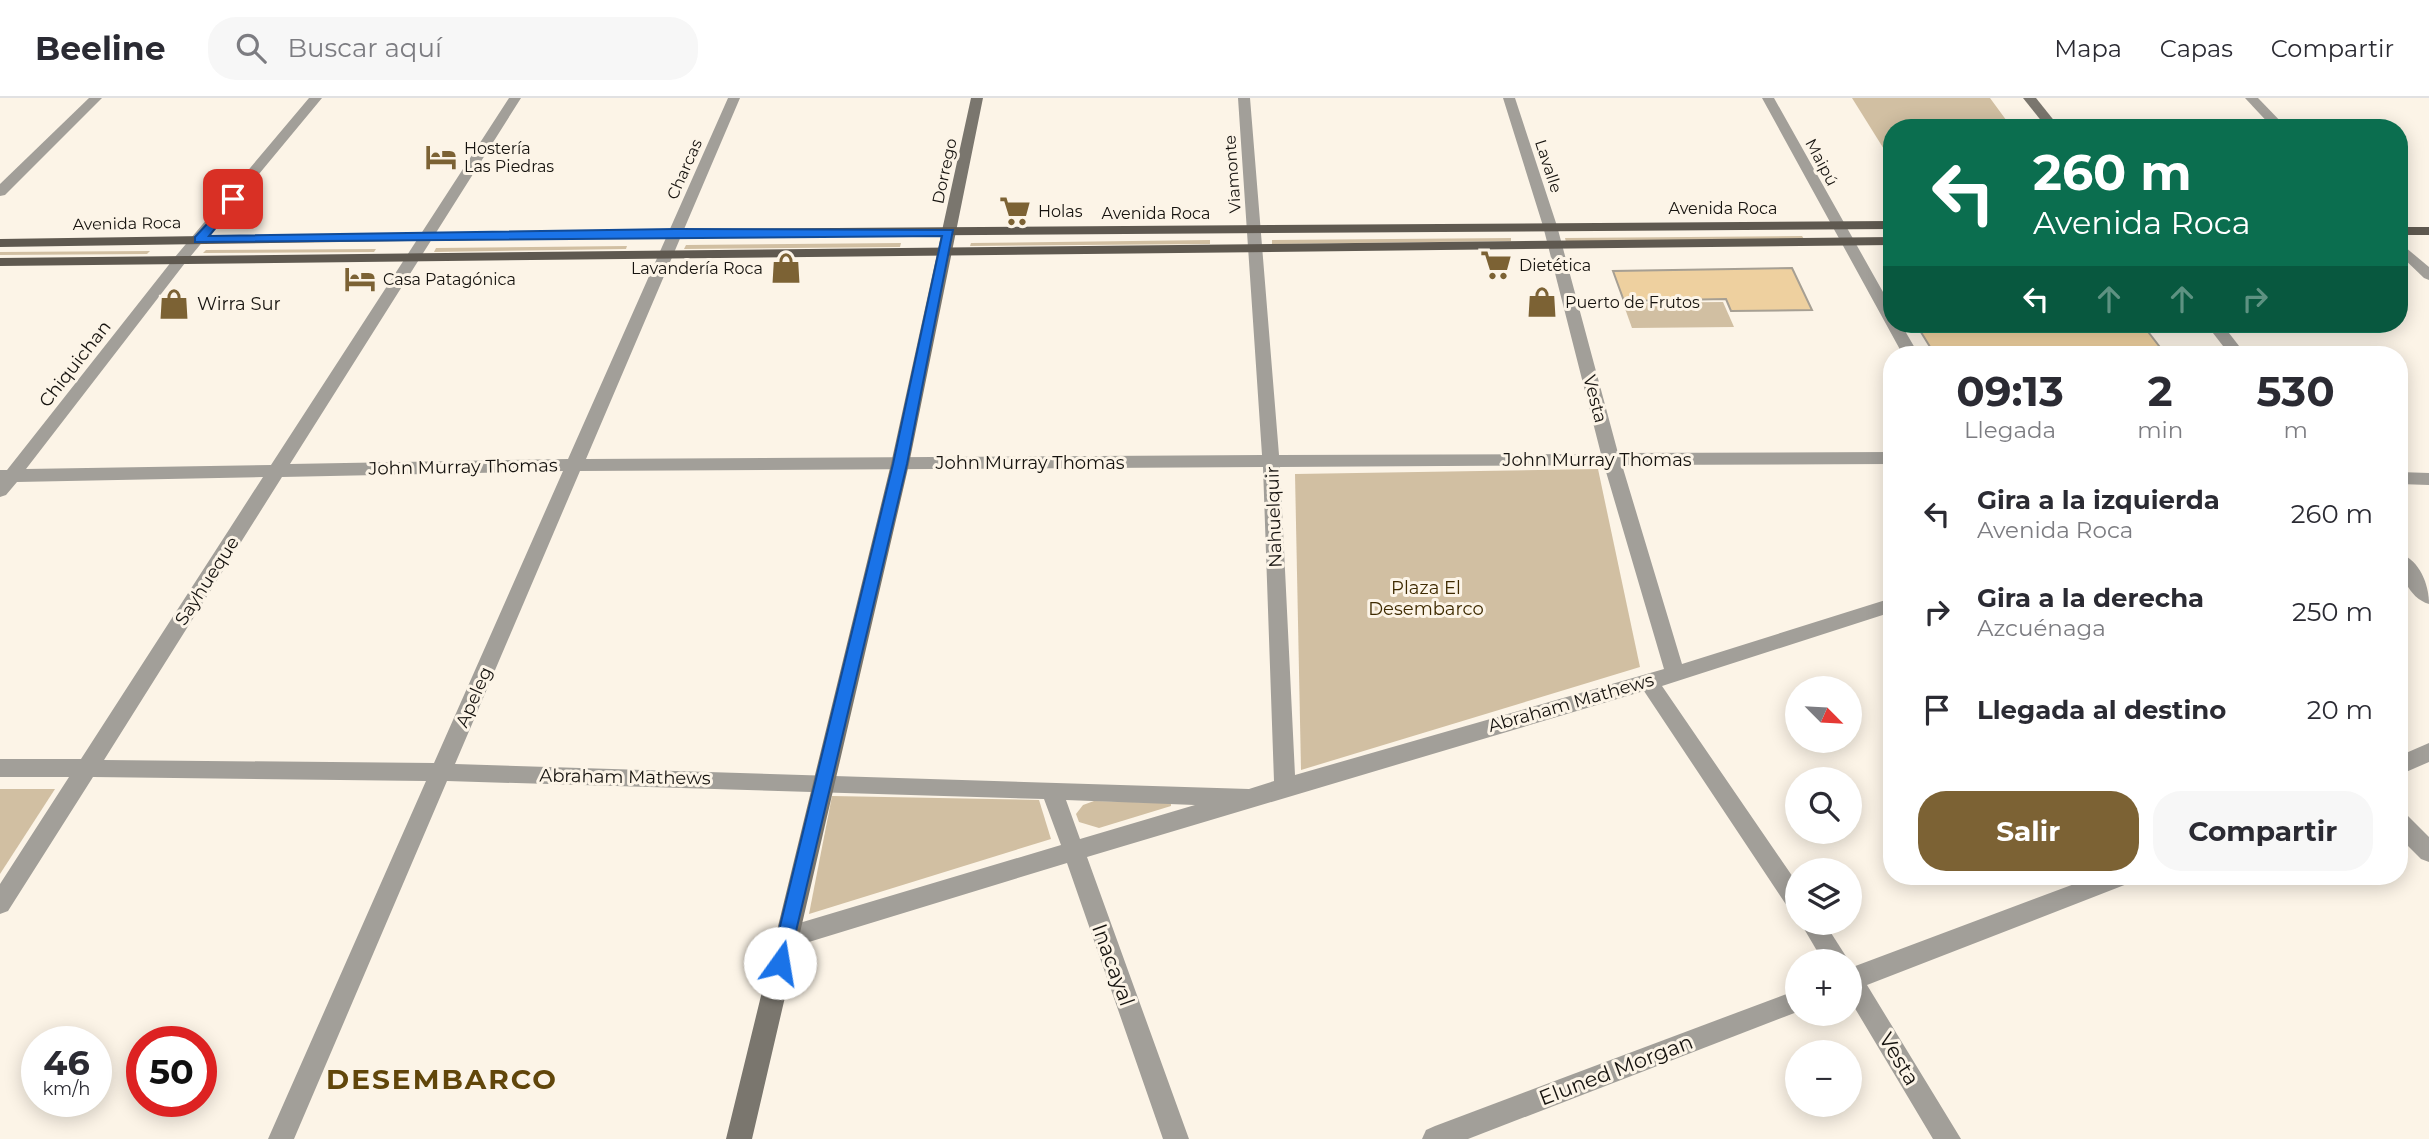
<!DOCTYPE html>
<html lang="es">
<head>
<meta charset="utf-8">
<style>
	:root { --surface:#fff; --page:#f7f7f7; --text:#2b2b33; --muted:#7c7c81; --line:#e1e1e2; --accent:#7c6234 }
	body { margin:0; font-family:Montserrat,sans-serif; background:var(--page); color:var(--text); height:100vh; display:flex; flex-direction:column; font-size:26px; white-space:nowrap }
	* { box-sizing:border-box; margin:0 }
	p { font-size:23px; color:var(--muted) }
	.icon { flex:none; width:38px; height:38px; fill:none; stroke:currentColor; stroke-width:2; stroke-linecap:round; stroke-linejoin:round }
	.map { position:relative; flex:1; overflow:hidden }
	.sheet { position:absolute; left:1883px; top:248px; width:525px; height:539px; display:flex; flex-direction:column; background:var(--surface); border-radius:28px; box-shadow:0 4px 18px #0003 }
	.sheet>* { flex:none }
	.banner { position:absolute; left:1883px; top:21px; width:525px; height:214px; border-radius:28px; box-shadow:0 4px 18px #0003; background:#0b6e4f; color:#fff; overflow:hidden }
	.needle { width:46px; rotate:114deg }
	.buttons { position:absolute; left:1785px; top:578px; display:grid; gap:14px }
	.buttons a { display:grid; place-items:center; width:77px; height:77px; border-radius:50%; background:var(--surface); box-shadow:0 4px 18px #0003; font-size:35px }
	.speed { position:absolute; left:21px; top:928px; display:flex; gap:14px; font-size:35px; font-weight:700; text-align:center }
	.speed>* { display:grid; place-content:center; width:91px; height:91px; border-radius:50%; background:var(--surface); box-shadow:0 4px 18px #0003; line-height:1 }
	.speed small { font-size:18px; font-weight:400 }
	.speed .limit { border:10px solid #d22; background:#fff; color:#111 }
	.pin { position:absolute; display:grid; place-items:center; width:60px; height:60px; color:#fff; margin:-30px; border-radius:14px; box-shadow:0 4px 10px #0006 }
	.me { position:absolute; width:77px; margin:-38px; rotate:13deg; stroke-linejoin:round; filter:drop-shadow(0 0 5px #0008) }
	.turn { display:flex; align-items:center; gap:24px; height:147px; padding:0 35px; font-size:32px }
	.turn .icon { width:91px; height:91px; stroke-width:2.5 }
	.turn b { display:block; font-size:49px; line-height:60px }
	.lanes { display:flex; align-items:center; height:66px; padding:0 35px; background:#0003; justify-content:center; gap:35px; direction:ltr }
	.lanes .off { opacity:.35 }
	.eta { display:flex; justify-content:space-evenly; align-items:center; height:119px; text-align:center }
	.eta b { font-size:42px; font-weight:700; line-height:49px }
	.button { display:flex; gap:14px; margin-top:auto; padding:14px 35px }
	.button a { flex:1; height:80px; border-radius:28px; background:var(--accent); color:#fff; font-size:28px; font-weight:700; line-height:80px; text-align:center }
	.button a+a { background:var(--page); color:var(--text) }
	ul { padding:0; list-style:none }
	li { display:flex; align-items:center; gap:21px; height:98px; padding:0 35px }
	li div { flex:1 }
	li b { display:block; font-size:26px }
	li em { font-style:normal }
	header { display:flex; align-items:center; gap:42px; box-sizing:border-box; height:98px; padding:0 35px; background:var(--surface); border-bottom:2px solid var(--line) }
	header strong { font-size:33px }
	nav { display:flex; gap:38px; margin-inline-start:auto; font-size:24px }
	.search { width:490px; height:63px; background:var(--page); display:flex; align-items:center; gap:18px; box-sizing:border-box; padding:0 24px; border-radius:28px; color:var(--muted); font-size:26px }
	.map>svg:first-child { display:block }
	.green { fill:#d1bfa2 }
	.building { fill:#eed09f; stroke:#a69f93; stroke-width:2 }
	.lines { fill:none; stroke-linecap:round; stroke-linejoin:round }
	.minor { fill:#a29f99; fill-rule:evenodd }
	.secondary { fill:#7a766e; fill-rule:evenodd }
	.primary { fill:#5f5950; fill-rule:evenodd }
	.route { fill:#1a73e8; stroke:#114b97; stroke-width:2 }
	.labels { text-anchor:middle; stroke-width:6; stroke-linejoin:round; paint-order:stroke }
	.far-poi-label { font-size:16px; fill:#16130f; stroke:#fcf4e7; text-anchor:start }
	.far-street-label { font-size:16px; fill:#16130f; stroke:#fcf4e7 }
	.poi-label { font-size:18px; fill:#16130f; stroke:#fcf4e7; text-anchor:start }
	.street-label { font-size:18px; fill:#16130f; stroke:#fcf4e7 }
	.park-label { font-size:18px; fill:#3e2a01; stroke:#fcf4e7 }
	.near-street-label { font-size:21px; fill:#16130f; stroke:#fcf4e7 }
	.near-district-label { font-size:28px; font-weight:bold; letter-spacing:2px; fill:#61460a; stroke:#fcf4e7 }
</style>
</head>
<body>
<header>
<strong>Beeline</strong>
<div class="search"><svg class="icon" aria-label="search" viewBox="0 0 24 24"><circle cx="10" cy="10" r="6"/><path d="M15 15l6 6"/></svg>Buscar aquí</div>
<nav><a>Mapa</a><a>Capas</a><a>Compartir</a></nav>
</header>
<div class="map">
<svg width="2429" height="1041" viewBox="0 0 2429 1041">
	<rect width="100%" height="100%" fill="#fcf4e7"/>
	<g class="green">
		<polygon points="1852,0 1990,0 2012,30 1892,30 1892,64"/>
		<polygon points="1802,138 1804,141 1566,144 1565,140"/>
		<polygon points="1511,140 1511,143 1272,146 1272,142"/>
		<polygon points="1210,142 1210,146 970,148 971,145"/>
		<polygon points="901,145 900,149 684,151 686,147"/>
		<polygon points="627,148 626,151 434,154 436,150"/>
		<polygon points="376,151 374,154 203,155 206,152"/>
		<polygon points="150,153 147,156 0,157 0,154"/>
		<polygon points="1723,204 1734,229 1632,230 1623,205"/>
		<polygon points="1598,371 1640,569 1301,672 1295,376"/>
		<polygon points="0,691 55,691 0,776"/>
		<polygon points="832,698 1039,702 1051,741 809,816"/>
		<polygon points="1094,703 1171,705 1171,708 1099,730 1079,724 1076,716 1083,707"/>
	</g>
	<g class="building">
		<polygon points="1792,170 1812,212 1731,213 1726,201 1624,203 1613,173"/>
		<polygon points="1916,226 2142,226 2166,257 2114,257 2111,253 1935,257"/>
	</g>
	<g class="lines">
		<g class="minor">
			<polygon points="89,0 102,0 5,97 0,98 0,86"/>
			<path d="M309,0H322L185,165L26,371L271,367L509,0H521L290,366L568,361L728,0H740L586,361L1262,357L1238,0H1250L1279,357L1601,356L1543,128L1503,0H1515L1557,128L1618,355L1892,354V366L1622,367L1682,566L1892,500V514L1662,588L1797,785V814L1789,811L1644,593L1087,759L1189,1041H1163L1067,765L786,851L778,848L774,840L778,832L786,829L1061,747L1044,701L447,683L294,1041H268L426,683L93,679L8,813L0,816V786L69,679H0V661H81L263,379L17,384L6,397L0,399V372H7L175,159ZM1604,367L1664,571L1295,677L1280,369ZM1263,369L1274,683L1249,691L455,666L580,373ZM563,373L434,665L104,662L282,379ZM1066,702L1195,707L1080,741Z"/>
			<polygon points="1762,0 1774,0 1892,210 1892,226 1901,226 1919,257 1903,257"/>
			<polygon points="2245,0 2258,0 2287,30 2273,30"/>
			<polygon points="2399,144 2429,169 2429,182 2424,180 2399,156"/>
			<polygon points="2206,226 2222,226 2246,257 2230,257"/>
			<polygon points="2399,374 2429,375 2429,387 2399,386"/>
			<path d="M2399,455C2420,462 2429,487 2429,506C2408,500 2399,474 2399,455Z"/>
			<polygon points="2429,645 2429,664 2399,677 2399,658"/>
			<polygon points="2399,715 2407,717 2429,739 2429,764 2421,761 2399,739"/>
			<polygon points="2093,779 2130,779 2127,786 1867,887 1961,1041 1933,1041 1850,902 1850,870"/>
			<polygon points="1800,824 1824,824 1849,863 1823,863"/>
			<polygon points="1797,892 1797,914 1468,1041 1422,1041 1426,1032 1435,1028"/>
		</g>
		<g class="secondary">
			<polygon points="971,0 983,0 909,366 752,1041 726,1041 891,366"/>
			<polygon points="2023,0 2036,0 2060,30 2047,30"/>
		</g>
		<g class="primary">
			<polygon points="1892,123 1892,131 675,139 0,149 0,141 675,131"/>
			<rect x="2399" y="129" width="30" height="8"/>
			<polygon points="1892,139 1892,147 0,168 0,160"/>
		</g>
	</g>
	<polygon class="route" points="233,98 239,101 209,138 675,131 953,132 907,366 787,871 780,874 773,871 771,865 893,366 942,138 195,144 195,139"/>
	<defs>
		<symbol id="hotel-bare" viewBox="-9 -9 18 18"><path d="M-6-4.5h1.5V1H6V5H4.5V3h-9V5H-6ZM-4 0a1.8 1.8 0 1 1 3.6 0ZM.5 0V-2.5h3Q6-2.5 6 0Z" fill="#7c6234" stroke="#fcf4e7" stroke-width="2.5" paint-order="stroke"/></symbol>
		<symbol id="supermarket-bare" viewBox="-9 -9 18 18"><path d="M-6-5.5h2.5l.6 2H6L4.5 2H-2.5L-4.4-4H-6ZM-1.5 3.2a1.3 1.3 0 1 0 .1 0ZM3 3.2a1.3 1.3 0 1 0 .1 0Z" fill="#7c6234" stroke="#fcf4e7" stroke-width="2.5" paint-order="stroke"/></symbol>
		<symbol id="shop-bare" viewBox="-9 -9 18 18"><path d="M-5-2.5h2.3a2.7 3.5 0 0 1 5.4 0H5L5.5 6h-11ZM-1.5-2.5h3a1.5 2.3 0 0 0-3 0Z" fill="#7c6234" stroke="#fcf4e7" stroke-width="2.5" paint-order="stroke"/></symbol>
	</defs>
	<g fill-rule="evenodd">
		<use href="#hotel-bare" x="419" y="37" width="44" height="44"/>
		<use href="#supermarket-bare" x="993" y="91" width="44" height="44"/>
		<use href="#supermarket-bare" x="1474" y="145" width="44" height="44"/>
		<use href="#shop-bare" x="764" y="148" width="44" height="44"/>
		<use href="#hotel-bare" x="338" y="159" width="44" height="44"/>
		<use href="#shop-bare" x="1520" y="182" width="44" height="44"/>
		<use href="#shop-bare" x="152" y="184" width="44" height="44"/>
	</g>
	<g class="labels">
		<g class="far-poi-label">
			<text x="464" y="56">Hostería<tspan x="464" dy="18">Las Piedras</tspan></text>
			<text x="1038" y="119">Holas</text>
			<text x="1519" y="173">Dietética</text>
			<text x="763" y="176" text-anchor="end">Lavandería Roca</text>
			<text x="383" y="187">Casa Patagónica</text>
			<text x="1565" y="210">Puerto de Frutos</text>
		</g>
		<g class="far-street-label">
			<text transform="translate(1822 64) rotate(62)" y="6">Maipú</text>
			<text transform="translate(1549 68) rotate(72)" y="6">Lavalle</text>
			<text transform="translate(684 71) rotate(-66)" y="6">Charcas</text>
			<text transform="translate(944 73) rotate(-78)" y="6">Dorrego</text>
			<text transform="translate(1232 76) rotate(-94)" y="6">Viamonte</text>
			<text x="1723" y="116">Avenida Roca</text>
			<text x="1156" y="121">Avenida Roca</text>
			<text transform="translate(127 125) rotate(-1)" y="6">Avenida Roca</text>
		</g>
		<g class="poi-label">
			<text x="197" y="212">Wirra Sur</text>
		</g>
		<g class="street-label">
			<text transform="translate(75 266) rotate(-52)" y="6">Chiquichan</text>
			<text transform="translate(1595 301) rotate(75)" y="6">Vesta</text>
			<text x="1597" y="368">John Murray Thomas</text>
			<text x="1030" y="371">John Murray Thomas</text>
			<text transform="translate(463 369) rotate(-1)" y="6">John Murray Thomas</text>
			<text transform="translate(1274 419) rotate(-92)" y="6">Nahuelquir</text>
			<text transform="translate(207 483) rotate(-57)" y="6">Sayhueque</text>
			<text transform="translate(474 599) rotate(-66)" y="6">Apeleg</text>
			<text transform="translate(1571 605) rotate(-16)" y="6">Abraham Mathews</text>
			<text transform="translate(625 679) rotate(1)" y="6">Abraham Mathews</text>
		</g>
		<g class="park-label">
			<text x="1426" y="496">Plaza El<tspan x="1426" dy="21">Desembarco</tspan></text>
		</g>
		<g class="near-street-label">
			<text transform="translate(1113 867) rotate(70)" y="7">Inacayal</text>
			<text transform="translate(1899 961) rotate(59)" y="7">Vesta</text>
			<text transform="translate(1616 972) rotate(-21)" y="7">Eluned Morgan</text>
		</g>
		<g class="near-district-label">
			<text x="442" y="991">DESEMBARCO</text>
		</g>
	</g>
</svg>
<div class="buttons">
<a><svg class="needle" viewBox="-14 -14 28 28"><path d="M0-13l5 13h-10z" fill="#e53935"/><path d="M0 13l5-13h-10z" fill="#7c7c81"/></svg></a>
<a><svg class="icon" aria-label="search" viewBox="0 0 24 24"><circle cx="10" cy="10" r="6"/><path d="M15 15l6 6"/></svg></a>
<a><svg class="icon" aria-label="layers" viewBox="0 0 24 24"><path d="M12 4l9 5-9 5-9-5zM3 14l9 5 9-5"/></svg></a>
<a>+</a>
<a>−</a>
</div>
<div class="speed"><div>46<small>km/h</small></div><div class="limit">50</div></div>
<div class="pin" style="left:233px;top:101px;background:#d93025"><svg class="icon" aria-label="arrive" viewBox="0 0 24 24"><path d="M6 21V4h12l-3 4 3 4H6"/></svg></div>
<svg class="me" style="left:780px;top:865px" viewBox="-20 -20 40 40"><circle r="19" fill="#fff"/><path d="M0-13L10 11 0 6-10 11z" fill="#1a73e8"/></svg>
<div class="banner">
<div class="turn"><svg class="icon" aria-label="left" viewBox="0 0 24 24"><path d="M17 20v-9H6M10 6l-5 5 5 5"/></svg><div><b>260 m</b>Avenida Roca</div></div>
<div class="lanes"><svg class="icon" aria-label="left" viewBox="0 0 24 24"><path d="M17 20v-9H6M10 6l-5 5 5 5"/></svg><svg class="icon off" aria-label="ahead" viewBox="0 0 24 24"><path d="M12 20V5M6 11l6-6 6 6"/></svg><svg class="icon off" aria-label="ahead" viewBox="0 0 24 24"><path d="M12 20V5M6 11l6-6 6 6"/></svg><svg class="icon off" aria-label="right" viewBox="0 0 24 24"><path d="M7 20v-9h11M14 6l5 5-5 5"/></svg></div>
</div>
<section class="sheet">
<div class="eta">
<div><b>09:13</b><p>Llegada</p></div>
<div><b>2</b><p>min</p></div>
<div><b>530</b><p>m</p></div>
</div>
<ul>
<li><svg class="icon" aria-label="left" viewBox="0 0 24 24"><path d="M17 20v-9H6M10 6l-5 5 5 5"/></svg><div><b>Gira a la izquierda</b><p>Avenida Roca</p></div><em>260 m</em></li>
<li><svg class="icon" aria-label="right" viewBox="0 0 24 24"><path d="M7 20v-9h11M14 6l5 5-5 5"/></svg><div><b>Gira a la derecha</b><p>Azcuénaga</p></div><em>250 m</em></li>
<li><svg class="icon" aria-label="arrive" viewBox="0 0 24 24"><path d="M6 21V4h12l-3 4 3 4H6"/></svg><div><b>Llegada al destino</b></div><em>20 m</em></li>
</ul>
<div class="button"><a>Salir</a><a>Compartir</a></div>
</section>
</div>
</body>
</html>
